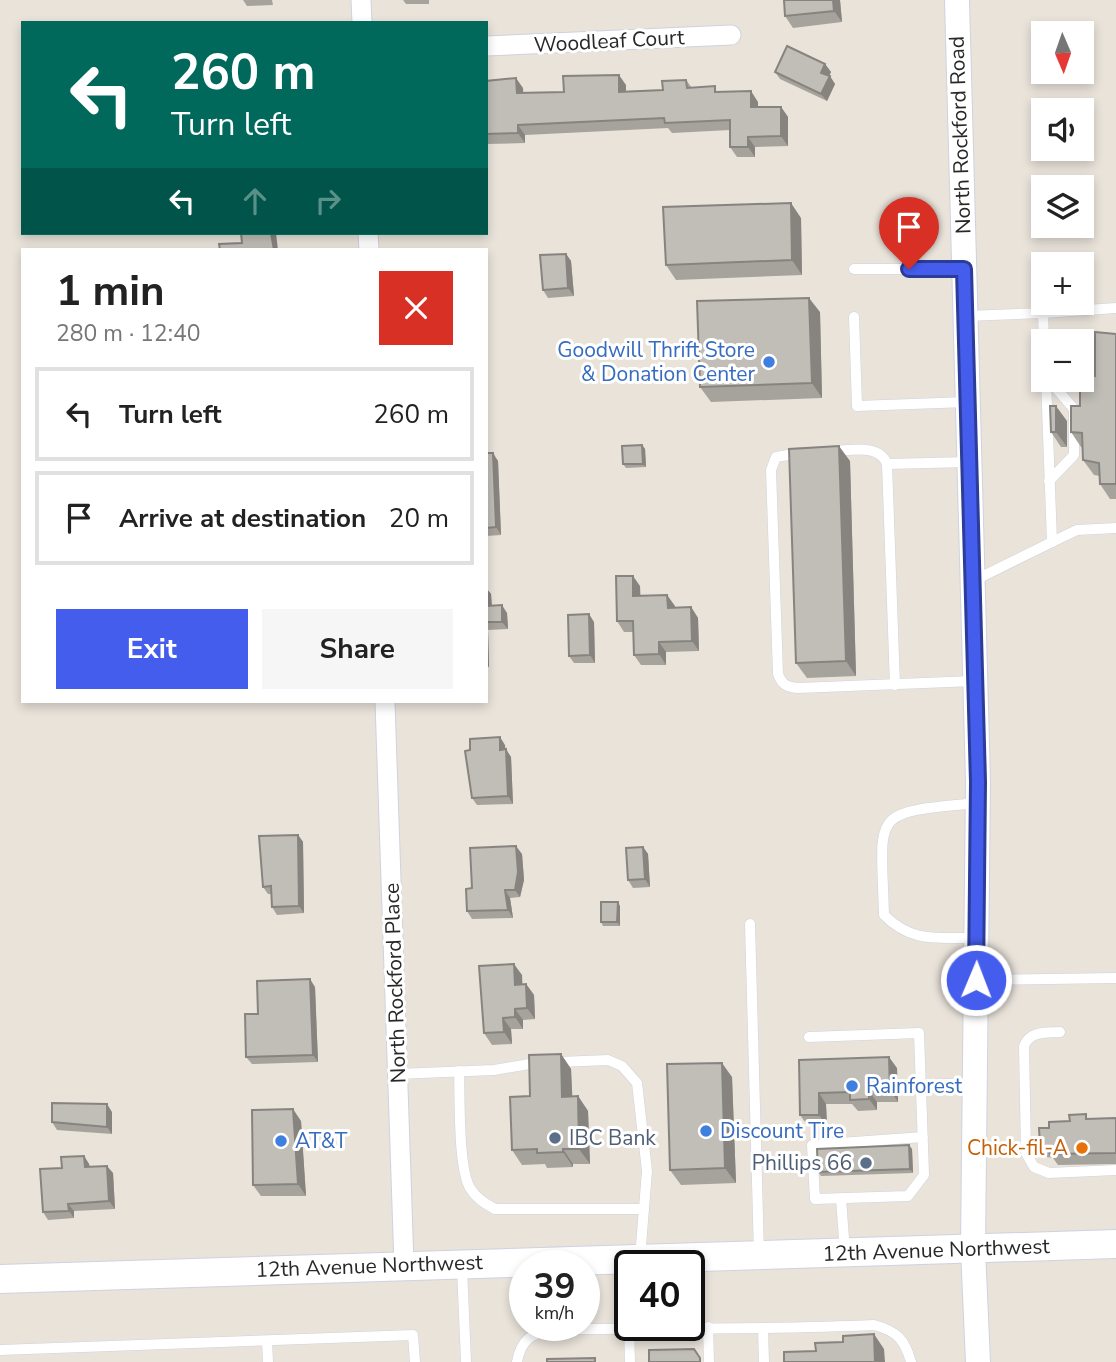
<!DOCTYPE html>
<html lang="en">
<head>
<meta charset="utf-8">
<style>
	:root { --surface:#fff; --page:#f6f6f6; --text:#222; --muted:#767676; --line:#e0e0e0; --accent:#445dec }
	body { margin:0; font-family:"Nunito Sans",sans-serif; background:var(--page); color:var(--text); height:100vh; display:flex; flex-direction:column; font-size:26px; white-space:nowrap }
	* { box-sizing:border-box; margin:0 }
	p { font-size:23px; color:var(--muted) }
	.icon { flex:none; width:38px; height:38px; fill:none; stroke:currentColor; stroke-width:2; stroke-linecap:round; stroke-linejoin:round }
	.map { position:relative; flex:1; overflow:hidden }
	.panel { position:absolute; left:21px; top:248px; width:467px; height:455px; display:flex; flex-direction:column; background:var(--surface); border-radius:0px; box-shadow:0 4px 10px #0003 }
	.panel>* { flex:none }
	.banner { position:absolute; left:21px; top:21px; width:467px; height:214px; border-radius:0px; box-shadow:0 4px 10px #0003; background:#00695c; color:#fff; overflow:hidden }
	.needle { width:46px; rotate:178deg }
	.fabs { position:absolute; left:1031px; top:21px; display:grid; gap:14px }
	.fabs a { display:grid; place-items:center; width:63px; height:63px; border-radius:0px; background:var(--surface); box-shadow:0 4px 10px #0003; font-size:35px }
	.speed { position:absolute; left:509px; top:1250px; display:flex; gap:14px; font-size:35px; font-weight:700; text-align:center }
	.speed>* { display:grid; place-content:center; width:91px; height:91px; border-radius:50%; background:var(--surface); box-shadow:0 4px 10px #0003; line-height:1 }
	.speed small { font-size:18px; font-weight:400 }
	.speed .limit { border:4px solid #111; border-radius:10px; background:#fff; color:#111 }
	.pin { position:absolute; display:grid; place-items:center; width:60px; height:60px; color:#fff; margin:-72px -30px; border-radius:50% 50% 50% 0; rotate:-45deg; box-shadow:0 0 7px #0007 }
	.pin .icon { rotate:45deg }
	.me { position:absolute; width:77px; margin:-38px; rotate:1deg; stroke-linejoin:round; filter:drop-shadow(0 0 5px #0008) }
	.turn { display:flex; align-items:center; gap:24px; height:147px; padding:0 35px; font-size:32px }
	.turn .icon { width:91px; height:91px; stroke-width:2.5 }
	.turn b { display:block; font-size:49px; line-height:60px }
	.lanes { display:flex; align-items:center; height:66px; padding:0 35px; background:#0003; justify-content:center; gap:35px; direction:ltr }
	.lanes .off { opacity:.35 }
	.round { display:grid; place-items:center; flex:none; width:74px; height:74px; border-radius:0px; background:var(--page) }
	.headline { display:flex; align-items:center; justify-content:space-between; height:119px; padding:0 35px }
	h1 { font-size:42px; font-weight:700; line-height:52px }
	.action { display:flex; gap:14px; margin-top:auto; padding:14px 35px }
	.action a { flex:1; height:80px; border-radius:0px; background:var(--accent); color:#fff; font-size:28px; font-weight:700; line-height:80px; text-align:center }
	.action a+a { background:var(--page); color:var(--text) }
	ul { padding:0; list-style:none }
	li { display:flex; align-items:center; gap:21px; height:94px; margin:0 14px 10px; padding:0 21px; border:4px solid var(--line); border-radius:0px }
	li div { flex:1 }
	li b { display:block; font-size:26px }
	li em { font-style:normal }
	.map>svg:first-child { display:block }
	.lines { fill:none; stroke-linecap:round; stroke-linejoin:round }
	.service-casing { stroke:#cfd2e0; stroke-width:11 }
	.minor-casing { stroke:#cfd2e0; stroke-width:21 }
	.tertiary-casing { stroke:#cfd2e0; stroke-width:26 }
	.secondary-casing { stroke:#cfd2e0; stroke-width:30 }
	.service { stroke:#fff; stroke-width:10 }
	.minor { stroke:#fff; stroke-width:19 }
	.tertiary { stroke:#fff; stroke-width:24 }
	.secondary { stroke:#fff; stroke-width:28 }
	.wall { fill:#a6a39d }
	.shaded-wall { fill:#878480 }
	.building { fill:#c1bdb7; stroke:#878480; stroke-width:2 }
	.route-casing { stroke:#2c3c99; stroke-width:18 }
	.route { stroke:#445dec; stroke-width:12 }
	.shop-dot { fill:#3f7fe0; stroke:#fff; stroke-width:2.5 }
	.service-dot { fill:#5c6f8a; stroke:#fff; stroke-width:2.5 }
	.food-dot { fill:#e8710a; stroke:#fff; stroke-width:2.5 }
	.labels { text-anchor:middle; stroke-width:6; stroke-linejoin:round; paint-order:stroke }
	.street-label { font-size:21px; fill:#282828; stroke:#fff }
	.shop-label { font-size:21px; fill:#366cbe; stroke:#fff; text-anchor:start }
	.service-label { font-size:21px; fill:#4e5e75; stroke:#fff; text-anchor:start }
	.food-label { font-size:21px; fill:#c56008; stroke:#fff; text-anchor:end }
</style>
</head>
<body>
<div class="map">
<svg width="1116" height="1362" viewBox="0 0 1116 1362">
	<rect width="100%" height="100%" fill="#e9e3da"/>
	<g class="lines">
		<defs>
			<g id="service">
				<polyline points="854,269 962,269"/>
				<polyline points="1043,313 1116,308"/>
				<polyline points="966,316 1043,313 1044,341"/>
				<polyline points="854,317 857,406 967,402"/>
				<polyline points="1049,380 1074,409 1074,455 1049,481"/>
				<path d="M832,451C850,451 879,443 887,464L895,685"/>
				<path d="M800,453L776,457L771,470L778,674C782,685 787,687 798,688L974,681"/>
				<polyline points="887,464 969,462"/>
				<polyline points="1052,542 1077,530 1116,528"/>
				<polyline points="975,580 1052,542 1046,380"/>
				<polyline points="750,924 759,1254"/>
				<path d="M976,938C938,937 913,944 884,915C881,810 869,813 977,803"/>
				<polyline points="977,980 1116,978"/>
				<path d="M1060,1032C1045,1033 1030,1031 1024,1046L1026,1153L1034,1167L1049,1173L1116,1170"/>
				<polyline points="809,1037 919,1033 924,1175 908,1196 815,1199 812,1145 923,1137"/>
				<path d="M459,1071C460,1098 458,1167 470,1188C476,1198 484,1203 495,1209H644"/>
				<polyline points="398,1074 494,1070 535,1063 608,1060 622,1066 637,1083 647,1171 640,1258"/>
				<polyline points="921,1085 974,1083"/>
				<polyline points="841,1199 845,1252"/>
				<polyline points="462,1267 466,1362"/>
				<polyline points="629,1327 630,1362"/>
				<polyline points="708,1327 709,1362"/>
				<polyline points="763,1329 764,1362"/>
				<polyline points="267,1341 268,1362"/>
				<polyline points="0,1350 413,1335 415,1362"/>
				<path d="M517,1362C521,1339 532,1333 554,1329C661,1328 768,1330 874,1325C897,1331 905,1340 911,1362"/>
			</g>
			<g id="minor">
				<polyline points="361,0 362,23"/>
				<polyline points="486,46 731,35"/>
				<polyline points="368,233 369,250"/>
				<polyline points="385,702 404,1265"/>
			</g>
			<polyline id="tertiary" points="957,0 978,782 973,1249 978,1362"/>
			<polyline id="secondary" points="0,1279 1116,1244"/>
		</defs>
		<use href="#service" class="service-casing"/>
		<use href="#minor" class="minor-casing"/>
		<use href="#tertiary" class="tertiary-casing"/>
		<use href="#secondary" class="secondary-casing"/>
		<use href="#service" class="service"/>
		<use href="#minor" class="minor"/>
		<use href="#tertiary" class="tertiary"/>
		<use href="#secondary" class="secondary"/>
	</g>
	<g class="wall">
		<polygon points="243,0 272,0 273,5 247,6"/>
		<polygon points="403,0 429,0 429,4 406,4"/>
		<polygon points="784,0 840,0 842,22 793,28 785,16"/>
		<polygon points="825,64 831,72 829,76 835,84 827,101 780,79 775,72"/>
		<polygon points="686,80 692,88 719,92 758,102 758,107 781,107 788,117 788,146 755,147 755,157 737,157 730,147 730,130 672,133 668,128 525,135 525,143 486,144 486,81 523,88 523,93 564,92 626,85 626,91 663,90"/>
		<polygon points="801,218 802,275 676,280 666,265"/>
		<polygon points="566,254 571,261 574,296 548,298 543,290"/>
		<polygon points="820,312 822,398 711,402 700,387"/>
		<polygon points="1116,334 1116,499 1110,499 1100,484 1100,476 1094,475 1083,460 1083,447 1081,447 1071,432 1080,406"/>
		<polygon points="1067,421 1067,447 1061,447 1051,432"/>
		<polygon points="642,445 645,449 646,467 626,468 623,464"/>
		<polygon points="486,453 498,461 501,535 486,536"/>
		<polygon points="850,461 856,676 807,678 796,663"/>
		<polygon points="640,586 640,596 667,595 675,608 691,607 698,618 699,651 666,652 666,665 641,665 634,655 633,632 624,632 617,621"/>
		<polygon points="486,588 491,594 492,606 507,613 508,629 488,630 489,667 486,668"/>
		<polygon points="594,622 595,663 574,663 569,656"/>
		<polygon points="250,702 279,702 251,703"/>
		<polygon points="505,745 505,749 511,757 513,804 477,805 472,798"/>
		<polygon points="298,835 303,842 304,913 277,915 272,907 271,894 268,894 263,887"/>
		<polygon points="643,847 648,854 650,887 633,888 628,880"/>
		<polygon points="522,854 524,880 520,897 510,898 513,918 472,919 467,911 472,888"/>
		<polygon points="620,906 620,926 603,926 601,922"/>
		<polygon points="522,975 522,984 526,984 534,995 535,1019 523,1020 523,1029 511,1029 512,1044 492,1045 484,1033"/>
		<polygon points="315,987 318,1062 252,1064 246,1057 258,1014"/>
		<polygon points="561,1054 571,1069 572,1096 578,1096 588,1111 590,1164 573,1164 573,1167 547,1168 545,1164 522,1165 512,1150 530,1096"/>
		<polygon points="799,1060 897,1068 898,1102 877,1102 877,1110 858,1111 852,1104 826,1104 827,1126 808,1126 800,1115"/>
		<polygon points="732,1077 736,1183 681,1185 670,1170"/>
		<polygon points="112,1112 112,1134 57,1130 52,1122"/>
		<polygon points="1116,1118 1116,1164 1058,1165 1053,1158 1047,1157 1040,1146 1049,1128 1070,1121"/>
		<polygon points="301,1121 306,1196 261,1196 253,1185"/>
		<polygon points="912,1149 913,1173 821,1176 818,1172"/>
		<polygon points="84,1156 89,1164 90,1167 113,1173 115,1209 74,1211 74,1218 48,1220 43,1212 62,1168"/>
	</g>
	<g class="shaded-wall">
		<polygon points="833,0 840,0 842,22 834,11"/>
		<polygon points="825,64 831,72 827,80 821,73"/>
		<polygon points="619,75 626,85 626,102 619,92"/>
		<polygon points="830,76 835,84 827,101 821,94"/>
		<polygon points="516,78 523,88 524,103 517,93"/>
		<polygon points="751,91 758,102 758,117 751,107"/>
		<polygon points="781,107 788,117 788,146 781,136"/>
		<polygon points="518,125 525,135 525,143 518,133"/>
		<polygon points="748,137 755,147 755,157 748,147"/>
		<polygon points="791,203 801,218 802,275 792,260"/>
		<polygon points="271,233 276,233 278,250 274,250"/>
		<polygon points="566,254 571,261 574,296 568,288"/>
		<polygon points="809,298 820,312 822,398 812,383"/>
		<polygon points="1056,406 1067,421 1067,447 1056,432"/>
		<polygon points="642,445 645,449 646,467 643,464"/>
		<polygon points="839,446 850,461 856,676 846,661"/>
		<polygon points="493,453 498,461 501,535 496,527"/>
		<polygon points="633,576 640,586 641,607 633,596"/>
		<polygon points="486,588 491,594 492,613 487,606"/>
		<polygon points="667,595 675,606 675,618 668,608"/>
		<polygon points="502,605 507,613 508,629 502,622"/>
		<polygon points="691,607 698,618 699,651 692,641"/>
		<polygon points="589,614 594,622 595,663 590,655"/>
		<polygon points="486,629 488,630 489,667 486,663"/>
		<polygon points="659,642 666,652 666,665 659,654"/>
		<polygon points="500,737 505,745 506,757 500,750"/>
		<polygon points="506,749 511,757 513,804 508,796"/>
		<polygon points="298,835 303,842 304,913 299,906"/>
		<polygon points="516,846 522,854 524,880 520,897 515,890"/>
		<polygon points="643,847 648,854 650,887 645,879"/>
		<polygon points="505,890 510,898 513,918 508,910"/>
		<polygon points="618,902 620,906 620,926 617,922"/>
		<polygon points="514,964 522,975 523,996 515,985"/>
		<polygon points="310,979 315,987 318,1062 313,1055"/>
		<polygon points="526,984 534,995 535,1019 527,1008"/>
		<polygon points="515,1009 523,1020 523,1029 515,1017"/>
		<polygon points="503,1018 511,1029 512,1044 504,1032"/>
		<polygon points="561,1054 571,1069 573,1111 562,1097"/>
		<polygon points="889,1057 897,1068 898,1102 890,1090"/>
		<polygon points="722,1063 732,1077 736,1183 725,1168"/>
		<polygon points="869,1091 877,1102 877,1110 869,1099"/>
		<polygon points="819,1093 826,1104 827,1126 819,1115"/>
		<polygon points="578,1096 588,1111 590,1164 579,1149"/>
		<polygon points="107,1104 112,1112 112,1134 107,1127"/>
		<polygon points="293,1109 301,1121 306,1196 298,1184"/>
		<polygon points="909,1145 912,1149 913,1173 910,1169"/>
		<polygon points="563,1149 573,1164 573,1167 563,1152"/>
		<polygon points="84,1156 89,1164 90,1174 85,1167"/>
		<polygon points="107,1166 113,1173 115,1209 109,1201"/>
		<polygon points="68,1204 74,1211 74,1218 69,1211"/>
		<polygon points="874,1334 884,1349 885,1362 875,1362"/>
	</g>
	<g class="building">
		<polygon points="784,0 833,0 834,11 785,16"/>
		<polygon points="787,46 825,64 821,73 830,76 821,94 775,72"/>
		<polygon points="619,75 619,92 663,90 662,81 686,80 687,88 715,86 715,92 751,91 751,107 781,107 781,136 748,137 748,147 730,147 730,120 665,123 664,118 518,125 518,133 486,134 486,81 516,78 517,93 564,92 563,76"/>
		<polygon points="791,203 792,260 666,265 663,207"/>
		<polygon points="241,233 271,233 274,250 220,250 219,244 242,243"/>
		<polygon points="566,254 568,288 543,290 540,255"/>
		<polygon points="809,298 812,383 700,387 697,301"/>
		<polygon points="1095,332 1116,334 1116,484 1100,484 1099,463 1083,460 1082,433 1071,432 1071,406 1080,406 1080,380 1082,380 1082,376 1095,376"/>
		<polygon points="1050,406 1056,406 1056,432 1051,432"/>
		<polygon points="642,445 643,464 623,464 622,446"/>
		<polygon points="839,446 846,661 796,663 789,449"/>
		<polygon points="486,453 493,453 496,527 486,528"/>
		<polygon points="616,576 633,576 633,596 667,595 668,608 691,607 692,641 659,642 659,654 634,655 633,621 617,621"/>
		<polygon points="486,601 487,606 502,605 502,622 486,622"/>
		<polygon points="589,614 590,655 569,656 568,615"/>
		<polygon points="500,737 500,750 506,749 508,796 472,798 465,751 470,750 470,739"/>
		<polygon points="298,835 299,906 272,907 271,886 263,887 259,836"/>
		<polygon points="516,846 518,872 515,890 505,890 508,910 467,911 466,889 472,888 470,848"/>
		<polygon points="643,847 645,879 628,880 626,848"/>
		<polygon points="601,902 618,902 617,922 601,922"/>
		<polygon points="514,964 515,985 526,984 527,1008 515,1009 515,1017 503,1018 504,1032 484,1033 479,966"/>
		<polygon points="310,979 313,1055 246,1057 245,1014 258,1014 257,981"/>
		<polygon points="561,1054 562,1097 578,1096 579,1149 563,1149 563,1152 537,1153 537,1149 512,1150 510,1097 530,1096 529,1055"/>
		<polygon points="889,1057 890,1090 869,1091 869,1099 850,1100 850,1092 819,1093 819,1115 800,1115 799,1060"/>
		<polygon points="722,1063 725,1168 670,1170 667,1064"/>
		<polygon points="52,1103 107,1104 107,1127 52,1122"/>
		<polygon points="293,1109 298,1184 253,1185 252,1110"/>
		<polygon points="1086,1114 1086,1119 1116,1118 1116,1153 1050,1154 1049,1146 1040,1146 1039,1128 1049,1128 1049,1122 1070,1121 1069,1115"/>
		<polygon points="909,1145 910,1169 818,1172 817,1149"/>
		<polygon points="84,1156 85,1167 107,1166 109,1201 68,1204 69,1211 43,1212 40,1169 62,1168 61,1157"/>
		<polygon points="874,1334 875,1362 784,1362 784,1352 816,1351 815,1343 843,1342 843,1336"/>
		<polygon points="694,1349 700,1358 700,1362 649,1362 649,1350"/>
		<polygon points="595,1358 595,1362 547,1362 547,1359"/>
	</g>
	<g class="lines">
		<defs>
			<polyline id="route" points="909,269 964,269 978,782 976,980"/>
		</defs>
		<use href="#route" class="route-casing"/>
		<use href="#route" class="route"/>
	</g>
	<g class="shop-dot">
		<circle cx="769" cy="362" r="7"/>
		<circle cx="852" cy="1086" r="7"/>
		<circle cx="706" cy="1131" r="7"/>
		<circle cx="281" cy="1141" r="7"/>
	</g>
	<g class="service-dot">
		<circle cx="555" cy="1138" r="7"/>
		<circle cx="866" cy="1163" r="7"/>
	</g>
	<circle class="food-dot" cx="1082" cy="1148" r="7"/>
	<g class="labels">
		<g class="street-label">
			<text transform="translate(609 41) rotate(-3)" y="7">Woodleaf Court</text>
			<text transform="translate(960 135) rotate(-92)" y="7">North Rockford Road</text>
			<text transform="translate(395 983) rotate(-92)" y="7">North Rockford Place</text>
			<text transform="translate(936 1250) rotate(-2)" y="7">12th Avenue Northwest</text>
			<text transform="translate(369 1266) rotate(-2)" y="7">12th Avenue Northwest</text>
		</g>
		<g class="shop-label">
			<text x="755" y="357" text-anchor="end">Goodwill Thrift Store<tspan x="755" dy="24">&amp; Donation Center</tspan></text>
			<text x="866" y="1093">Rainforest</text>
			<text x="720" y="1138">Discount Tire</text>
			<text x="295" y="1148">AT&amp;T</text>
		</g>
		<g class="service-label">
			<text x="569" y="1145">IBC Bank</text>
			<text x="852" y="1170" text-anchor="end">Phillips 66</text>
		</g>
		<g class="food-label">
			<text x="1068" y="1155">Chick-fil-A</text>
		</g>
	</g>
</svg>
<div class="fabs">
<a><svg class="needle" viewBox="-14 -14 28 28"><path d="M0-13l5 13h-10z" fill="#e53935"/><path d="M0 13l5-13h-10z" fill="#767676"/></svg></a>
<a><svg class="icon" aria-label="sound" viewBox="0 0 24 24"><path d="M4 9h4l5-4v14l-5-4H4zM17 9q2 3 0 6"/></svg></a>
<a><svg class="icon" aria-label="layers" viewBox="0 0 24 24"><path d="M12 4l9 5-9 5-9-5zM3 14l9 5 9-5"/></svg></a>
<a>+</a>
<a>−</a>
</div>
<div class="speed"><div>39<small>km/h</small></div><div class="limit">40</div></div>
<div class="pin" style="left:909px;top:269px;background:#d93025"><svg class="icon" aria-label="arrive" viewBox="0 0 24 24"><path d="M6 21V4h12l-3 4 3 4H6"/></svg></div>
<svg class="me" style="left:976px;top:980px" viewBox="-20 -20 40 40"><circle r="17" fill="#445dec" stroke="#fff" stroke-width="3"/><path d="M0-11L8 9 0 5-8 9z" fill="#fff"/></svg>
<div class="banner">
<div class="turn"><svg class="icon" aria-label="left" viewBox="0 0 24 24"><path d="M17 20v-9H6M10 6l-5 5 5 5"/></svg><div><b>260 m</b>Turn left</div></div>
<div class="lanes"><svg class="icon" aria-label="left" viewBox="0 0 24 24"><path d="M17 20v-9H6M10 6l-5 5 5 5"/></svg><svg class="icon off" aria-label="ahead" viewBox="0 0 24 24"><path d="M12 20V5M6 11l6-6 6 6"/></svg><svg class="icon off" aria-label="right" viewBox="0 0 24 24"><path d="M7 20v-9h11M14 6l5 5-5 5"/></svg></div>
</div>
<section class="panel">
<div class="headline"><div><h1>1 min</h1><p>280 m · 12:40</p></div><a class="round" style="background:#d93025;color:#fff"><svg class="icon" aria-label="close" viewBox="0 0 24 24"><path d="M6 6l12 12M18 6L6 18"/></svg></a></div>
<ul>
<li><svg class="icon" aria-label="left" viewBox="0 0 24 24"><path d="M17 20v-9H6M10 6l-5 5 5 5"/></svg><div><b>Turn left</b></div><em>260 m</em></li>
<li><svg class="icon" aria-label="arrive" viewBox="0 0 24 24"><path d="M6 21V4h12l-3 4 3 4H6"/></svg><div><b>Arrive at destination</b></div><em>20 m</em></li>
</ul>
<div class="action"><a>Exit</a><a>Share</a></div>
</section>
</div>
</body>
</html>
